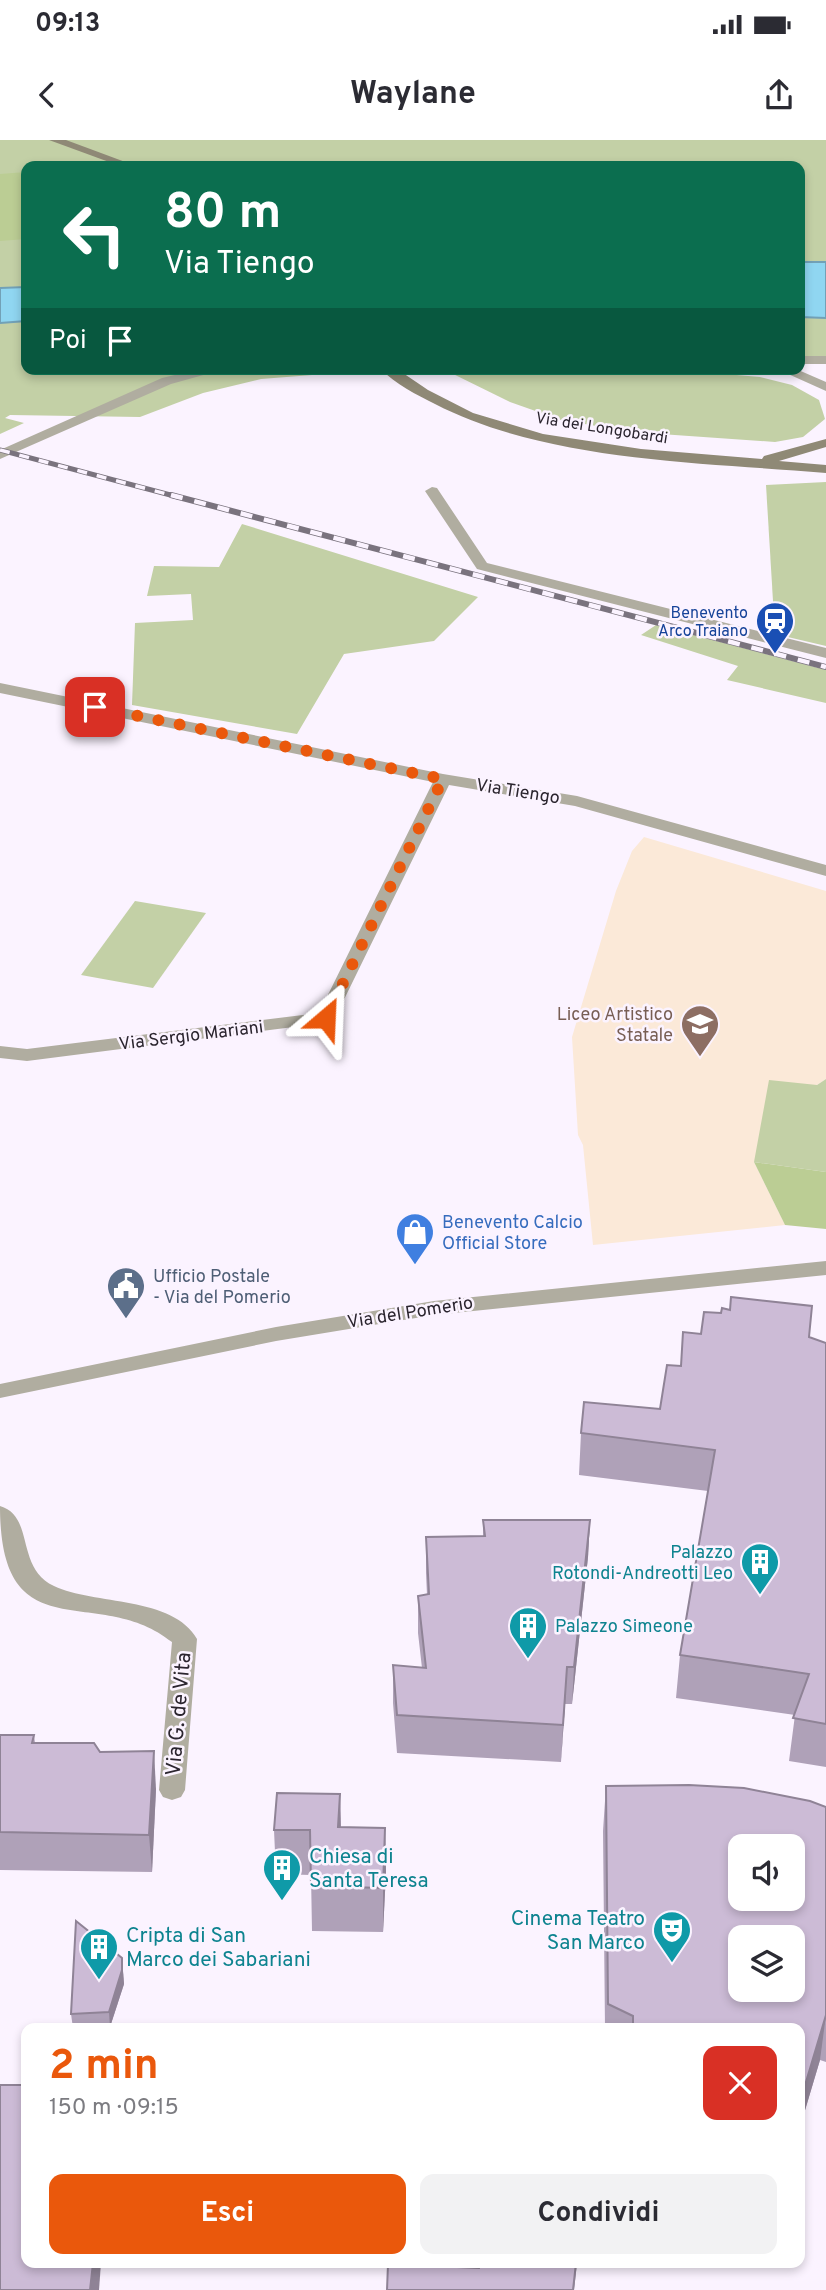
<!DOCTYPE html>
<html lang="it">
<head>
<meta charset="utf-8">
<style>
	:root { --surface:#fff; --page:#f2f2f3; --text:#2b2b33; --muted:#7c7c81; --accent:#ea580c }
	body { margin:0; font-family:Overpass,sans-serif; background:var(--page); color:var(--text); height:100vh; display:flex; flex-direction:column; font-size:26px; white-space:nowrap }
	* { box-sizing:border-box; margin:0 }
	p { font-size:23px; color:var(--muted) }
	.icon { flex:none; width:38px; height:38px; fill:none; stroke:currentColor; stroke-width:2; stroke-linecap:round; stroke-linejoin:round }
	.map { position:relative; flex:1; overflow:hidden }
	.drawer { position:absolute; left:21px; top:1883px; width:784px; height:245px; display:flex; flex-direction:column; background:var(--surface); border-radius:14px; box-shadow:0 4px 10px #0003 }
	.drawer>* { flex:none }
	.hud { position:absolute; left:21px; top:21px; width:784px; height:214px; border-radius:14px; box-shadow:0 4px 10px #0003; background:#0b6e4f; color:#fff; overflow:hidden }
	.fabs { position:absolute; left:728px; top:1694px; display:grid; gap:14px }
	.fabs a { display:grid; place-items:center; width:77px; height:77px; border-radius:14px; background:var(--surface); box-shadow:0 4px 10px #0003; font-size:35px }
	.pin { position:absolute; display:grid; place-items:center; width:60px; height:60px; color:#fff; margin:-30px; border-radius:14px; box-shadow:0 4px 10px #0006 }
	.me { position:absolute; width:77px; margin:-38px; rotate:26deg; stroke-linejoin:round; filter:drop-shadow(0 0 5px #0008) }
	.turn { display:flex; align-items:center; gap:24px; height:147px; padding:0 28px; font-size:32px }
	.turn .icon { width:91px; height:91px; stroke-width:2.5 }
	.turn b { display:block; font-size:49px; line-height:60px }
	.then { display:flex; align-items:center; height:66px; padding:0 28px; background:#0003; gap:14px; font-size:26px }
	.round { display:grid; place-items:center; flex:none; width:74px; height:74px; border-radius:14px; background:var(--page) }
	.summary { display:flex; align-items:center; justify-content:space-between; height:119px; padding:0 28px }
	h1 { font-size:42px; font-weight:700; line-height:52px; color:var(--accent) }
	.primary-button { display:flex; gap:14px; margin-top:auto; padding:14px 28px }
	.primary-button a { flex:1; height:80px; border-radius:14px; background:var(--accent); color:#fff; font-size:28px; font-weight:700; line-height:80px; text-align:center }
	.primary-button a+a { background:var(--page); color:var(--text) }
	.status { display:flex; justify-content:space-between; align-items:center; height:49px; padding:0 35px; background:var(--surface); direction:ltr }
	.status svg { height:19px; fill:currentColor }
	header { display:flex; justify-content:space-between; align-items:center; height:91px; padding:0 28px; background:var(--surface); font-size:32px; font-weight:700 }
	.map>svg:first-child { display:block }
	.education { fill:#fbe9d8 }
	.green { fill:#c3d0a6 }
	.forest { fill:#bbcd94 }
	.water { fill:#90d6f1; stroke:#72a1b7; stroke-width:2 }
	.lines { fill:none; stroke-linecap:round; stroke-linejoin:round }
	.street { fill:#b0ada0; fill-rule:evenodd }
	.secondary { fill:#8f8976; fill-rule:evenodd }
	.rail-far1-casing { stroke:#7a737e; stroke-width:5 }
	.rail-casing { stroke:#7a737e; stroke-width:6 }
	.rail-far1 { stroke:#fbf3ff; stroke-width:3.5; stroke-dasharray:10; stroke-linecap:butt }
	.rail { stroke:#fbf3ff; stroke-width:4.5; stroke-dasharray:12; stroke-linecap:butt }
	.wall { fill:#afa1b8 }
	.shaded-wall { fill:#8f8396 }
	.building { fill:#ccbbd6; stroke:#8f8396; stroke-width:2; fill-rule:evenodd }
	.route { stroke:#ea580c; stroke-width:12; stroke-dasharray:0 21.6 }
	.labels { text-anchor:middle; stroke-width:5; stroke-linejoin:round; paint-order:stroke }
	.far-street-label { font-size:16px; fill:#2b252f; stroke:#fbf3ff }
	.far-transit-label { font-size:16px; fill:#164399; stroke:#fbf3ff; text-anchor:end }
	.street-label { font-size:18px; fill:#2b252f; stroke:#fbf3ff }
	.education-label { font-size:18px; fill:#785e54; stroke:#fbf3ff; text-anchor:end }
	.shop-label { font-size:18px; fill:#366cbe; stroke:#fbf3ff; text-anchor:start }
	.service-label { font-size:18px; fill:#4e5e75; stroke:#fbf3ff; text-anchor:start }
	.culture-label { font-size:18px; fill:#0d838f; stroke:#fbf3ff; text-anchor:end }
	.near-street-label { font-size:21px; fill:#2b252f; stroke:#fbf3ff }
	.near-culture-label { font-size:21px; fill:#0d838f; stroke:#fbf3ff; text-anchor:start }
</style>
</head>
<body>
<div class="status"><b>09:13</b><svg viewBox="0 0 49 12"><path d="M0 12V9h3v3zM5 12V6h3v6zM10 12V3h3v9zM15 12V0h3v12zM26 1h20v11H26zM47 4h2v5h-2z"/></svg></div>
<header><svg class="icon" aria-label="back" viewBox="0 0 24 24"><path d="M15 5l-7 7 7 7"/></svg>Waylane<svg class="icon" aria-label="share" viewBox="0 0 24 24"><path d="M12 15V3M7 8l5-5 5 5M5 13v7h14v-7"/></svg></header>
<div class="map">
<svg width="826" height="2150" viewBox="0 0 826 2150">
	<rect width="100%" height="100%" fill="#fbf3ff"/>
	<polygon class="education" points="644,697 826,751 826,939 817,945 754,1022 785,1085 593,1105 583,1005 578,995 572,897 616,751 632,711"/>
	<g class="green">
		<polygon points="0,0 826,0 826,216 800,216 800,26 26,26 26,229 389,229 261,239 203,253 140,277 10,275 5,278 24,283 0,294"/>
		<polygon points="443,229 689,231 760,237 792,245 819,260 825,279 803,297 775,302 632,292 561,280 510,262"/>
		<polygon points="826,342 826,506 775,494 766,345"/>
		<polygon points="242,384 478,457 434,501 344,514 297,594 132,565 135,483 193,480 191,454 147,456 154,426 219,427"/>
		<polygon points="656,485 826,530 826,563 727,540 738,526 641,495"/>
		<polygon points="135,761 206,773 153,848 81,835"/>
		<polygon points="826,939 826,1032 754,1022 769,940 817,945"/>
	</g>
	<g class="forest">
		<polygon points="26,32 26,99 0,101 0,34"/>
		<polygon points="754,1022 826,1032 826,1089 785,1085"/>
	</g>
	<g class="water">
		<polygon points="800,122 826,122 826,178 800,177"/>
		<polygon points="26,147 26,181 0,183 0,148"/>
	</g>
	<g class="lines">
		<g class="street">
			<rect x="800" y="216" width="26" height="8"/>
			<polygon points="200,229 225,229 171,244 0,319 0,310 162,238"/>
			<polygon points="777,229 796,229 826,242 826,251"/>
			<polygon points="432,347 437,348 487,423 826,508 826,518 477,429 425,351"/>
			<polygon points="0,543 443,634 577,656 826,725 826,736 575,666 449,645 333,882 27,921 0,918 0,906 27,909 319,873 433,642 0,553"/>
			<polygon points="826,1121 826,1135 434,1175 276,1201 0,1258 0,1244 276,1187 434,1161"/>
			<path d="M0,1366C35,1376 15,1428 54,1446C94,1465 173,1456 197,1499L185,1650L181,1657L172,1660L163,1657L159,1650L172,1502C98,1442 0,1516 0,1366Z"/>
		</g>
		<g class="secondary">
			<polygon points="49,0 66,0 136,26 120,26"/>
			<path d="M381,229H397L428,250L473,273L543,294L641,309L762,319L764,316L826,299V307L779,321L826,325V333C701,322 548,322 435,264C417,255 395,244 381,229Z"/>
		</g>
		<defs>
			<polyline id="rail-far1" points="0,310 178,357"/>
			<polyline id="rail" points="171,355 826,527"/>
		</defs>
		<use href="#rail-far1" class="rail-far1-casing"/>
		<use href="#rail" class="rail-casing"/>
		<use href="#rail-far1" class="rail-far1"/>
		<use href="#rail" class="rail"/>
	</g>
	<g class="wall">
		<polygon points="701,1194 809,1197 826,1203 826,1627 789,1621 795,1575 676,1558 680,1515 708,1351 579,1335 581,1293 660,1269 680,1226"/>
		<polygon points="483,1380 590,1380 588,1417 572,1564 565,1564 561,1622 397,1613 393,1563 393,1525 422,1528 418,1493 418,1456 427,1455 426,1433 426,1397 483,1396"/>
		<polygon points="0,1595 34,1595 35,1603 100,1612 156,1649 152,1732 0,1730"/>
		<polygon points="606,1646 826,1667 826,1922 820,1920 800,1987 800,1888 605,1888 603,1691"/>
		<polygon points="340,1654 341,1687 385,1688 386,1732 383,1792 312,1791 311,1735 276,1734 274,1690"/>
		<polygon points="122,1818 124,1844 110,1887 73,1888 71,1874"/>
	</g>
	<g class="shaded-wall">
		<polygon points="590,1380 588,1417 572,1564 574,1527"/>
		<polygon points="567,1527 565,1564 561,1622 563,1585"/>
		<polygon points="154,1611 156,1649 152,1732 149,1695"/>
		<polygon points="340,1654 341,1699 338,1687"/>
		<polygon points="385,1688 386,1732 383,1792 383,1748"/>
		<polygon points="122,1818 124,1844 110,1887 109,1872"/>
		<polygon points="826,1875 820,1920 800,1987 800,1962"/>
		<polygon points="93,2123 101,2123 99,2150 90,2150"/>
		<polygon points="576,2123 577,2123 574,2150 573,2150"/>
	</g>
	<g class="building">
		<polygon points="731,1157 812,1166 809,1197 826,1203 826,1584 793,1578 809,1534 680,1515 715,1310 581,1293 584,1262 660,1269 667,1225 681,1226 683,1192 701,1194 704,1172 721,1173 722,1168 730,1170"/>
		<polygon points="483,1380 590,1380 574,1527 567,1527 563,1585 397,1575 393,1525 426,1528 418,1456 429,1454 426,1397 485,1396"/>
		<polygon points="0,1595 34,1595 32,1603 94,1603 100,1612 154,1611 149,1695 0,1692"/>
		<path d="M689,1645L744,1648L810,1661L826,1667V1875L800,1962V1888H633V1876L608,1864L606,1646ZM740,1706H793V1759H740ZM740,1797H793V1850H740Z"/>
		<polygon points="277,1653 340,1654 338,1687 385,1688 383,1748 311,1746 310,1690 274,1690"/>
		<polygon points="76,1781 122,1818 122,1830 109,1872 71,1874"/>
		<polygon points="0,1945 26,1945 26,2123 93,2123 90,2150 0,2150"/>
		<polygon points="480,2123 576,2123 573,2150 387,2150 388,2124 479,2128"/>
	</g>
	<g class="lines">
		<polyline class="route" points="95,567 443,639 326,878"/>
	</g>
	<defs>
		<symbol id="station-pin" viewBox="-11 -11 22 30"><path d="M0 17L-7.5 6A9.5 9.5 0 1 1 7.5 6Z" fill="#1a4fb4" stroke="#fbf3ff"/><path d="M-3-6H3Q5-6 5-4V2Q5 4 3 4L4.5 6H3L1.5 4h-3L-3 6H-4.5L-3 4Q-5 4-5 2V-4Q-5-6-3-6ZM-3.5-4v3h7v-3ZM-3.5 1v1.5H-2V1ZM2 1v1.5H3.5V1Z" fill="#fff"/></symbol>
		<symbol id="school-pin" viewBox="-11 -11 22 30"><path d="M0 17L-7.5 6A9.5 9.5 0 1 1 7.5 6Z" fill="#8d6e63" stroke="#fbf3ff"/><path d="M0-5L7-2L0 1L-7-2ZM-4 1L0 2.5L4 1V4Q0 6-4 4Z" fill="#fff"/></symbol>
		<symbol id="shop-pin" viewBox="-11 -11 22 30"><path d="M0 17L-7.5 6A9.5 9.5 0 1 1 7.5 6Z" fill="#3f7fe0" stroke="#fbf3ff"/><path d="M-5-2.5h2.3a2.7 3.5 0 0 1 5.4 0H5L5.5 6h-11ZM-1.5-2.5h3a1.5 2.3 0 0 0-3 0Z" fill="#fff"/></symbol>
		<symbol id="civic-pin" viewBox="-11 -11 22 30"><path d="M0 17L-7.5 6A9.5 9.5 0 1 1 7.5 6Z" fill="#5c6f8a" stroke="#fbf3ff"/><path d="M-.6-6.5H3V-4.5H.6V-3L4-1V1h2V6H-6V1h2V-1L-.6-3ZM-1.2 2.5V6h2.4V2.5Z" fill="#fff"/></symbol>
		<symbol id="building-pin" viewBox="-11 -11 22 30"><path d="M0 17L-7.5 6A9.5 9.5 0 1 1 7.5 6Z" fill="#0f9aa8" stroke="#fbf3ff"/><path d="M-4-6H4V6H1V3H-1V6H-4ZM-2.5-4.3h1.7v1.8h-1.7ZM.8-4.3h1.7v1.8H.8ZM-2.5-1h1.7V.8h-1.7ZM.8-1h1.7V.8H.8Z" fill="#fff"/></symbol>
		<symbol id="theatre-pin" viewBox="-11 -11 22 30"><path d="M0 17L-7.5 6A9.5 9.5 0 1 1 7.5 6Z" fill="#0f9aa8" stroke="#fbf3ff"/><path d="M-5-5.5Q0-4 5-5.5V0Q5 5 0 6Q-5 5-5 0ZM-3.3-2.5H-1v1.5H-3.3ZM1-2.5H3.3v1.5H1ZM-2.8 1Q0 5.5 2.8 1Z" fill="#fff"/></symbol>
	</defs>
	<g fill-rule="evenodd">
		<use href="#station-pin" x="753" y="459" width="44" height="60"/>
		<use href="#school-pin" x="678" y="862" width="44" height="60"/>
		<use href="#shop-pin" x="393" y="1070" width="44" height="60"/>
		<use href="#civic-pin" x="104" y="1124" width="44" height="60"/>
		<use href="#building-pin" x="738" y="1400" width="44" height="60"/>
		<use href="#building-pin" x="506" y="1464" width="44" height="60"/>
		<use href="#building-pin" x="260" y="1706" width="44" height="60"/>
		<use href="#theatre-pin" x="650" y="1768" width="44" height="60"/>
		<use href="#building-pin" x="77" y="1785" width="44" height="60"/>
	</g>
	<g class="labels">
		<g class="far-street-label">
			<text transform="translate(602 287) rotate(9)" y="6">Via dei Longobardi</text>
		</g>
		<g class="far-transit-label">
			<text x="748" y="478">Benevento<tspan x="748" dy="18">Arco Traiano</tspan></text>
		</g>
		<g class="street-label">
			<text transform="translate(518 651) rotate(9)" y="6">Via Tiengo</text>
			<text transform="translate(191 895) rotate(-7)" y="6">Via Sergio Mariani</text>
			<text transform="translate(410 1172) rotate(-9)" y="6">Via del Pomerio</text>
		</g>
		<g class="education-label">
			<text x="673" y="880">Liceo Artistico<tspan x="673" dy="21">Statale</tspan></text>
		</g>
		<g class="shop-label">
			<text x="442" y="1088">Benevento Calcio<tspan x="442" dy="21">Official Store</tspan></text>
		</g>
		<g class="service-label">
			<text x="153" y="1142">Ufficio Postale<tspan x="153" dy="21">- Via del Pomerio</tspan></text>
		</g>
		<g class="culture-label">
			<text x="733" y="1418">Palazzo<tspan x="733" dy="21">Rotondi-Andreotti Leo</tspan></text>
			<text x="555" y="1492" text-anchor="start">Palazzo Simeone</text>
		</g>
		<g class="near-street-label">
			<text transform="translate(178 1574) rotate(-85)" y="7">Via G. de Vita</text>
		</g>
		<g class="near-culture-label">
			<text x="309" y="1723">Chiesa di<tspan x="309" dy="24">Santa Teresa</tspan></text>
			<text x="645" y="1785" text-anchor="end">Cinema Teatro<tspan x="645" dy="24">San Marco</tspan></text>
			<text x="126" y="1802">Cripta di San<tspan x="126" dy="24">Marco dei Sabariani</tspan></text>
		</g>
	</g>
</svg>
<div class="fabs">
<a><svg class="icon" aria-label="sound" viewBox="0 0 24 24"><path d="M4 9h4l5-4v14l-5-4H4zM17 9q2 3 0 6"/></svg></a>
<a><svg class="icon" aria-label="layers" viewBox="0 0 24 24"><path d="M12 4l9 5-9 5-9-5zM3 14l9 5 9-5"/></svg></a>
</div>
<div class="pin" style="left:95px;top:567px;background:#d93025"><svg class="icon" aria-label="arrive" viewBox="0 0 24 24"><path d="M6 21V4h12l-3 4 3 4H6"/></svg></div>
<svg class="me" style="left:326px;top:878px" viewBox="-20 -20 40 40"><path d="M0-17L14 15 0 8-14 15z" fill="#ea580c" stroke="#fff" stroke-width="4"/></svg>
<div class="hud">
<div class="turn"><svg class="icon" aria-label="left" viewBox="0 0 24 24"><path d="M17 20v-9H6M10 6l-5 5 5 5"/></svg><div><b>80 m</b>Via Tiengo</div></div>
<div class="then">Poi<svg class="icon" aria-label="arrive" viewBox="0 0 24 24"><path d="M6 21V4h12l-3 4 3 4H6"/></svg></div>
</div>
<section class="drawer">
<div class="summary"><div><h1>2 min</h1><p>150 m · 09:15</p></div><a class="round" style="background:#d93025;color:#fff"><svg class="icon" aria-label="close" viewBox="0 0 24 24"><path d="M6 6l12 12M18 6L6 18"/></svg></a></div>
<div class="primary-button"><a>Esci</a><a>Condividi</a></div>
</section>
</div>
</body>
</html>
